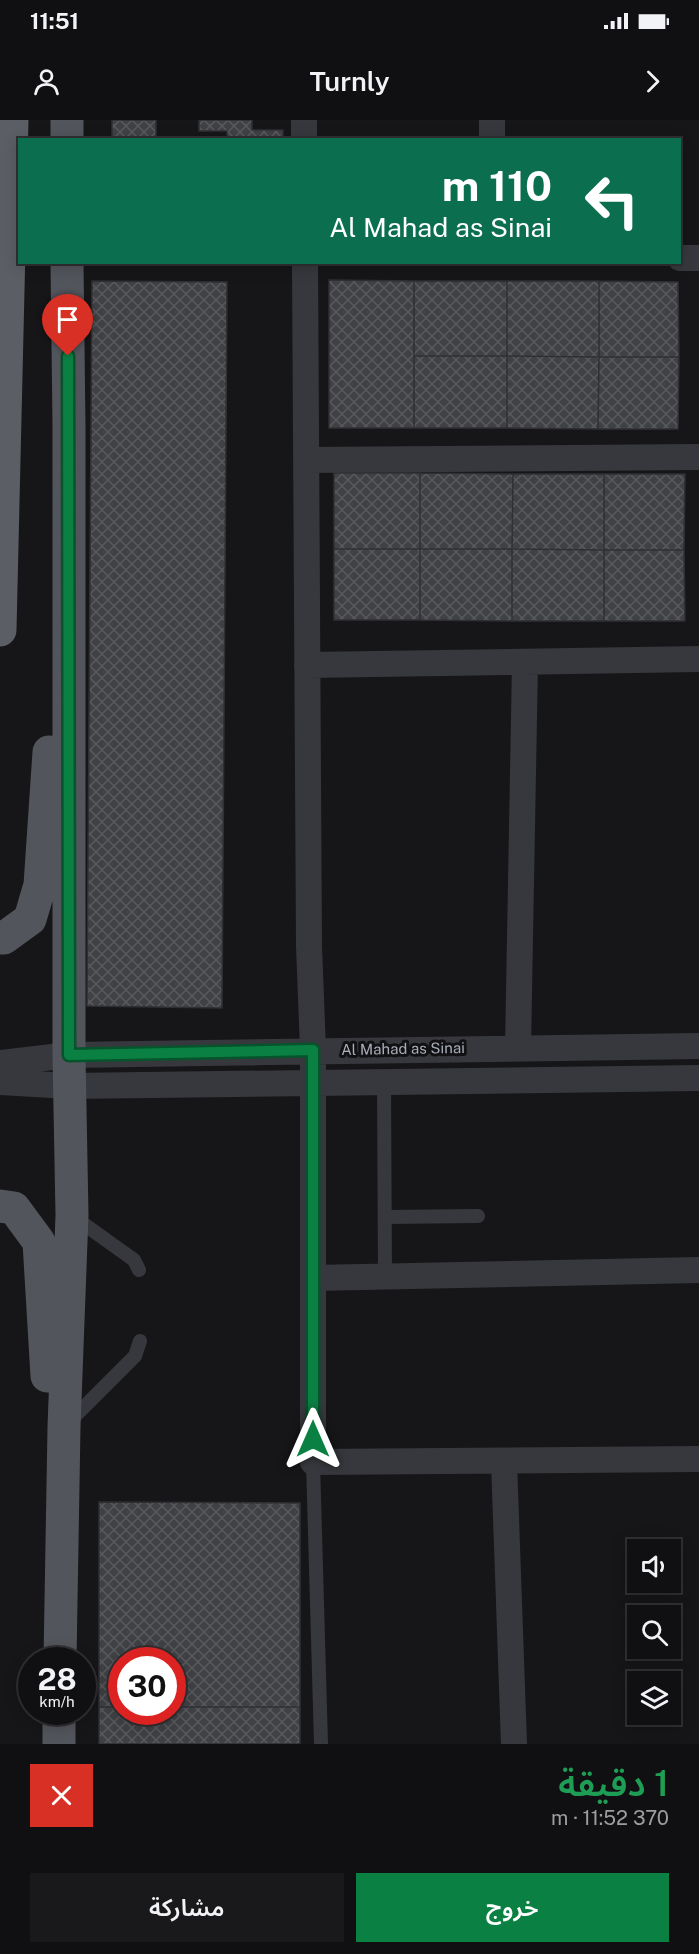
<!DOCTYPE html>
<html lang="ar">
<meta charset="utf-8">
<style>
body{margin:0;font-family:"Public Sans","Noto Sans Arabic",sans-serif;background:#19191b;color:#f1f3f6;direction:rtl;height:100vh;display:flex;flex-direction:column;font-size:22px;white-space:nowrap}
*{box-sizing:border-box;margin:0}
p{font-size:20px;color:#9c9d9f}
.icon{flex:none;width:33px;height:33px;fill:none;stroke:currentColor;stroke-width:2;stroke-linecap:round;stroke-linejoin:round}
.map{position:relative;height:1624px;overflow:hidden;direction:ltr}
.details{display:flex;flex-direction:column;background:#101012;flex:1}
.details>*{flex:none}
.guide{position:absolute;left:18px;top:18px;width:663px;height:126px;border-radius:0px;box-shadow:0 3px 15px #0003,0 0 0 2px #303032;direction:rtl;background:#0b6e4f;color:#fff;overflow:hidden}
.fabs{position:absolute;left:627px;top:1419px;display:grid;gap:12px}
.fabs a{display:grid;place-items:center;width:54px;height:54px;border-radius:0px;background:#101012;box-shadow:0 3px 15px #0003,0 0 0 2px #303032;font-size:30px}
.speed{position:absolute;left:18px;top:1527px;display:flex;gap:12px;font-size:30px;font-weight:700;text-align:center}
.speed>*{display:grid;place-content:center;width:78px;height:78px;border-radius:50%;background:#101012;box-shadow:0 3px 15px #0003,0 0 0 2px #303032;line-height:1}
.speed small{font-size:15px;font-weight:400}
.speed .limit{border:9px solid #d22;background:#fff;color:#111}
.pin{position:absolute;display:grid;place-items:center;width:51px;height:51px;color:#fff;margin:-62px -26px;border-radius:50% 50% 50% 0;rotate:-45deg;box-shadow:0 0 6px #0007}
.pin .icon{rotate:45deg}
.me{position:absolute;width:66px;margin:-33px;rotate:0deg;stroke-linejoin:round;filter:drop-shadow(0 0 4px #0008)}
.turn{display:flex;align-items:center;gap:21px;height:126px;padding:0 30px;font-size:27px}
.turn .icon{width:78px;height:78px;stroke-width:2.5}
.turn b{display:block;font-size:42px;line-height:51px}
.round{display:grid;place-items:center;flex:none;width:63px;height:63px;border-radius:0px;background:#19191b}
.head{display:flex;align-items:center;justify-content:space-between;height:102px;padding:0 30px}
h1{font-size:36px;font-weight:600;line-height:45px;color:#1e9e55}
.button{display:flex;gap:12px;margin-top:auto;padding:12px 30px}
.button a{flex:1;height:69px;border-radius:0px;background:#0b8043;color:#fff;font-size:24px;font-weight:600;line-height:69px;text-align:center}
.button a+a{background:#19191b;color:#f1f3f6}
.status{display:flex;justify-content:space-between;align-items:center;height:42px;padding:0 30px;background:#101012;direction:ltr}
.status svg{height:16px;fill:currentColor}
header{display:flex;justify-content:space-between;align-items:center;height:78px;padding:0 30px;background:#101012;font-size:27px;font-weight:600}
.map>svg:first-child{display:block}
</style>
<div class="status"><b>11:51</b><svg viewBox="0 0 49 12"><path d="M0 12V9h3v3zM5 12V6h3v6zM10 12V3h3v9zM15 12V0h3v12zM26 1h20v11H26zM47 4h2v5h-2z"/></svg></div>
<header><svg class="icon" aria-label="forward" viewBox="0 0 24 24"><path d="M9 5l7 7-7 7"/></svg>Turnly<svg class="icon" aria-label="person" viewBox="0 0 24 24"><circle cx="12" cy="8" r="4"/><path d="M4 21q1-7 8-7t8 7"/></svg></header>
<div class="map">
<svg width="699" height="1624" viewBox="0 0 699 1624">
<defs>
<pattern id="building-cross-hatch" width="8" height="8" patternUnits="userSpaceOnUse" patternTransform="scale(1.5)"><rect width="8" height="8" fill="#404145"/><path d="M0 0l8 8M0 8l8-8" fill="none" stroke="#595a5e"/></pattern>
</defs>
<rect width="100%" height="100%" fill="#161618"/>
<path fill="url(#building-cross-hatch)" stroke="#303034" stroke-width="1.5" d="M 112,0 L 156,0 L 156,20 L 112,20 Z
M 199,0 L 252,0 L 252,10 L 283,10 L 283,20 L 227,20 L 227,11 L 199,11 Z
M 329,160 L 414,161 L 414,308 L 329,308 Z
M 92,161 L 227,162 L 222,888 L 87,886 Z
M 414,161 L 507,161 L 507,236 L 414,236 Z
M 507,161 L 599,161 L 599,237 L 507,236 Z
M 599,161 L 678,162 L 679,237 L 599,237 Z
M 414,236 L 507,236 L 507,308 L 414,308 Z
M 507,236 L 599,237 L 598,309 L 507,308 Z
M 599,237 L 679,237 L 678,309 L 598,309 Z
M 334,353 L 420,353 L 420,429 L 334,429 Z
M 420,353 L 513,354 L 512,429 L 420,429 Z
M 513,354 L 604,354 L 604,430 L 512,429 Z
M 604,354 L 685,354 L 684,430 L 604,430 Z
M 334,429 L 420,429 L 420,500 L 334,500 Z
M 420,429 L 512,429 L 512,501 L 420,500 Z
M 512,429 L 604,430 L 604,501 L 512,501 Z
M 604,430 L 684,430 L 685,501 L 604,501 Z
M 99,1382 L 300,1383 L 300,1587 L 172,1587 L 172,1540 L 122,1540 L 122,1587 L 99,1587 Z
M 99,1587 L 122,1587 L 122,1592 L 172,1592 L 172,1587 L 300,1587 L 300,1624 L 99,1624 Z"/>
<g fill="none" stroke-linecap="round" stroke-linejoin="round">
<path stroke="#37383d" stroke-width="14" d="M 384,961 L 385,1156
M 74,1097 L 134,1140 L 139,1150
M 385,1097 L 478,1096
M 70,1301 L 135,1236 L 140,1221
M 313,1342 L 321,1624"/>
<path stroke="#37383d" stroke-width="26" d="M 304,0 L 304,20
M 492,20 L 492,0
M 680,138 L 699,138
M 305,142 L 309,826 L 313,930 L 313,1342 L 699,1339
M 307,340 L 699,337
M 307,545 L 699,539
M 518,928 L 525,542
M 0,943 L 69,935 L 699,926
M 0,962 L 69,966 L 699,958
M 313,1158 L 699,1150
M 504,1341 L 514,1624"/>
<path stroke="#53555c" stroke-width="33" d="M 67,20 L 67,0
M 0,818 L 4,818 L 30,799 L 40,765 L 49,632
M 0,1086 L 14,1088 L 39,1122 L 47,1256
M 60,1540 L 64,1307 L 72,1095 L 69,935 L 69,307 L 67,142
M 59,1624 L 59,1592"/>
<path stroke="#5b5e65" stroke-width="33" d="M 0,510 L 12,0"/>
</g>
<g fill="none" stroke-linecap="round" stroke-linejoin="round">
<g stroke="#07532c" stroke-width="15">
<path id="route" d="M 68,236 L 69,935 L 313,930 L 313,1319"/>
</g>
<use href="#route" stroke="#0b8043" stroke-width="10"/>
</g>
<g text-anchor="middle" stroke-width="6" stroke-linejoin="round" paint-order="stroke">
<g font-size="15" fill="#a8adb8" stroke="#111113">
<text transform="translate(403 929) rotate(-1)" y="5">Al Mahad as Sinai</text>
</g>
</g>
</svg>
<div class="fabs">
<a><svg class="icon" aria-label="sound" viewBox="0 0 24 24"><path d="M4 9h4l5-4v14l-5-4H4zM17 9q2 3 0 6"/></svg></a>
<a><svg class="icon" aria-label="search" viewBox="0 0 24 24"><circle cx="10" cy="10" r="6"/><path d="M15 15l6 6"/></svg></a>
<a><svg class="icon" aria-label="layers" viewBox="0 0 24 24"><path d="M12 4l9 5-9 5-9-5zM3 14l9 5 9-5"/></svg></a>
</div>
<div class="speed"><div>28<small>km/h</small></div><div class="limit">30</div></div>
<div class="pin" style="left:68px;top:236px;background:#d93025"><svg class="icon" aria-label="arrive" viewBox="0 0 24 24"><path d="M6 21V4h12l-3 4 3 4H6"/></svg></div>
<svg class="me" style="left:313px;top:1319px" viewBox="-20 -20 40 40"><path d="M0-17L14 15 0 8-14 15z" fill="#0b8043" stroke="#fff" stroke-width="4"/></svg>
<div class="guide">
<div class="turn"><svg class="icon" aria-label="left" viewBox="0 0 24 24"><path d="M17 20v-9H6M10 6l-5 5 5 5"/></svg><div><b>110 m</b>Al Mahad as Sinai</div></div>
</div>
</div>
<section class="details">
<div class="head"><div><h1>1 دقيقة</h1><p>370 m · 11:52</p></div><a class="round" style="background:#d93025;color:#fff"><svg class="icon" aria-label="close" viewBox="0 0 24 24"><path d="M6 6l12 12M18 6L6 18"/></svg></a></div>
<div class="button"><a>خروج</a><a>مشاركة</a></div>
</section>
